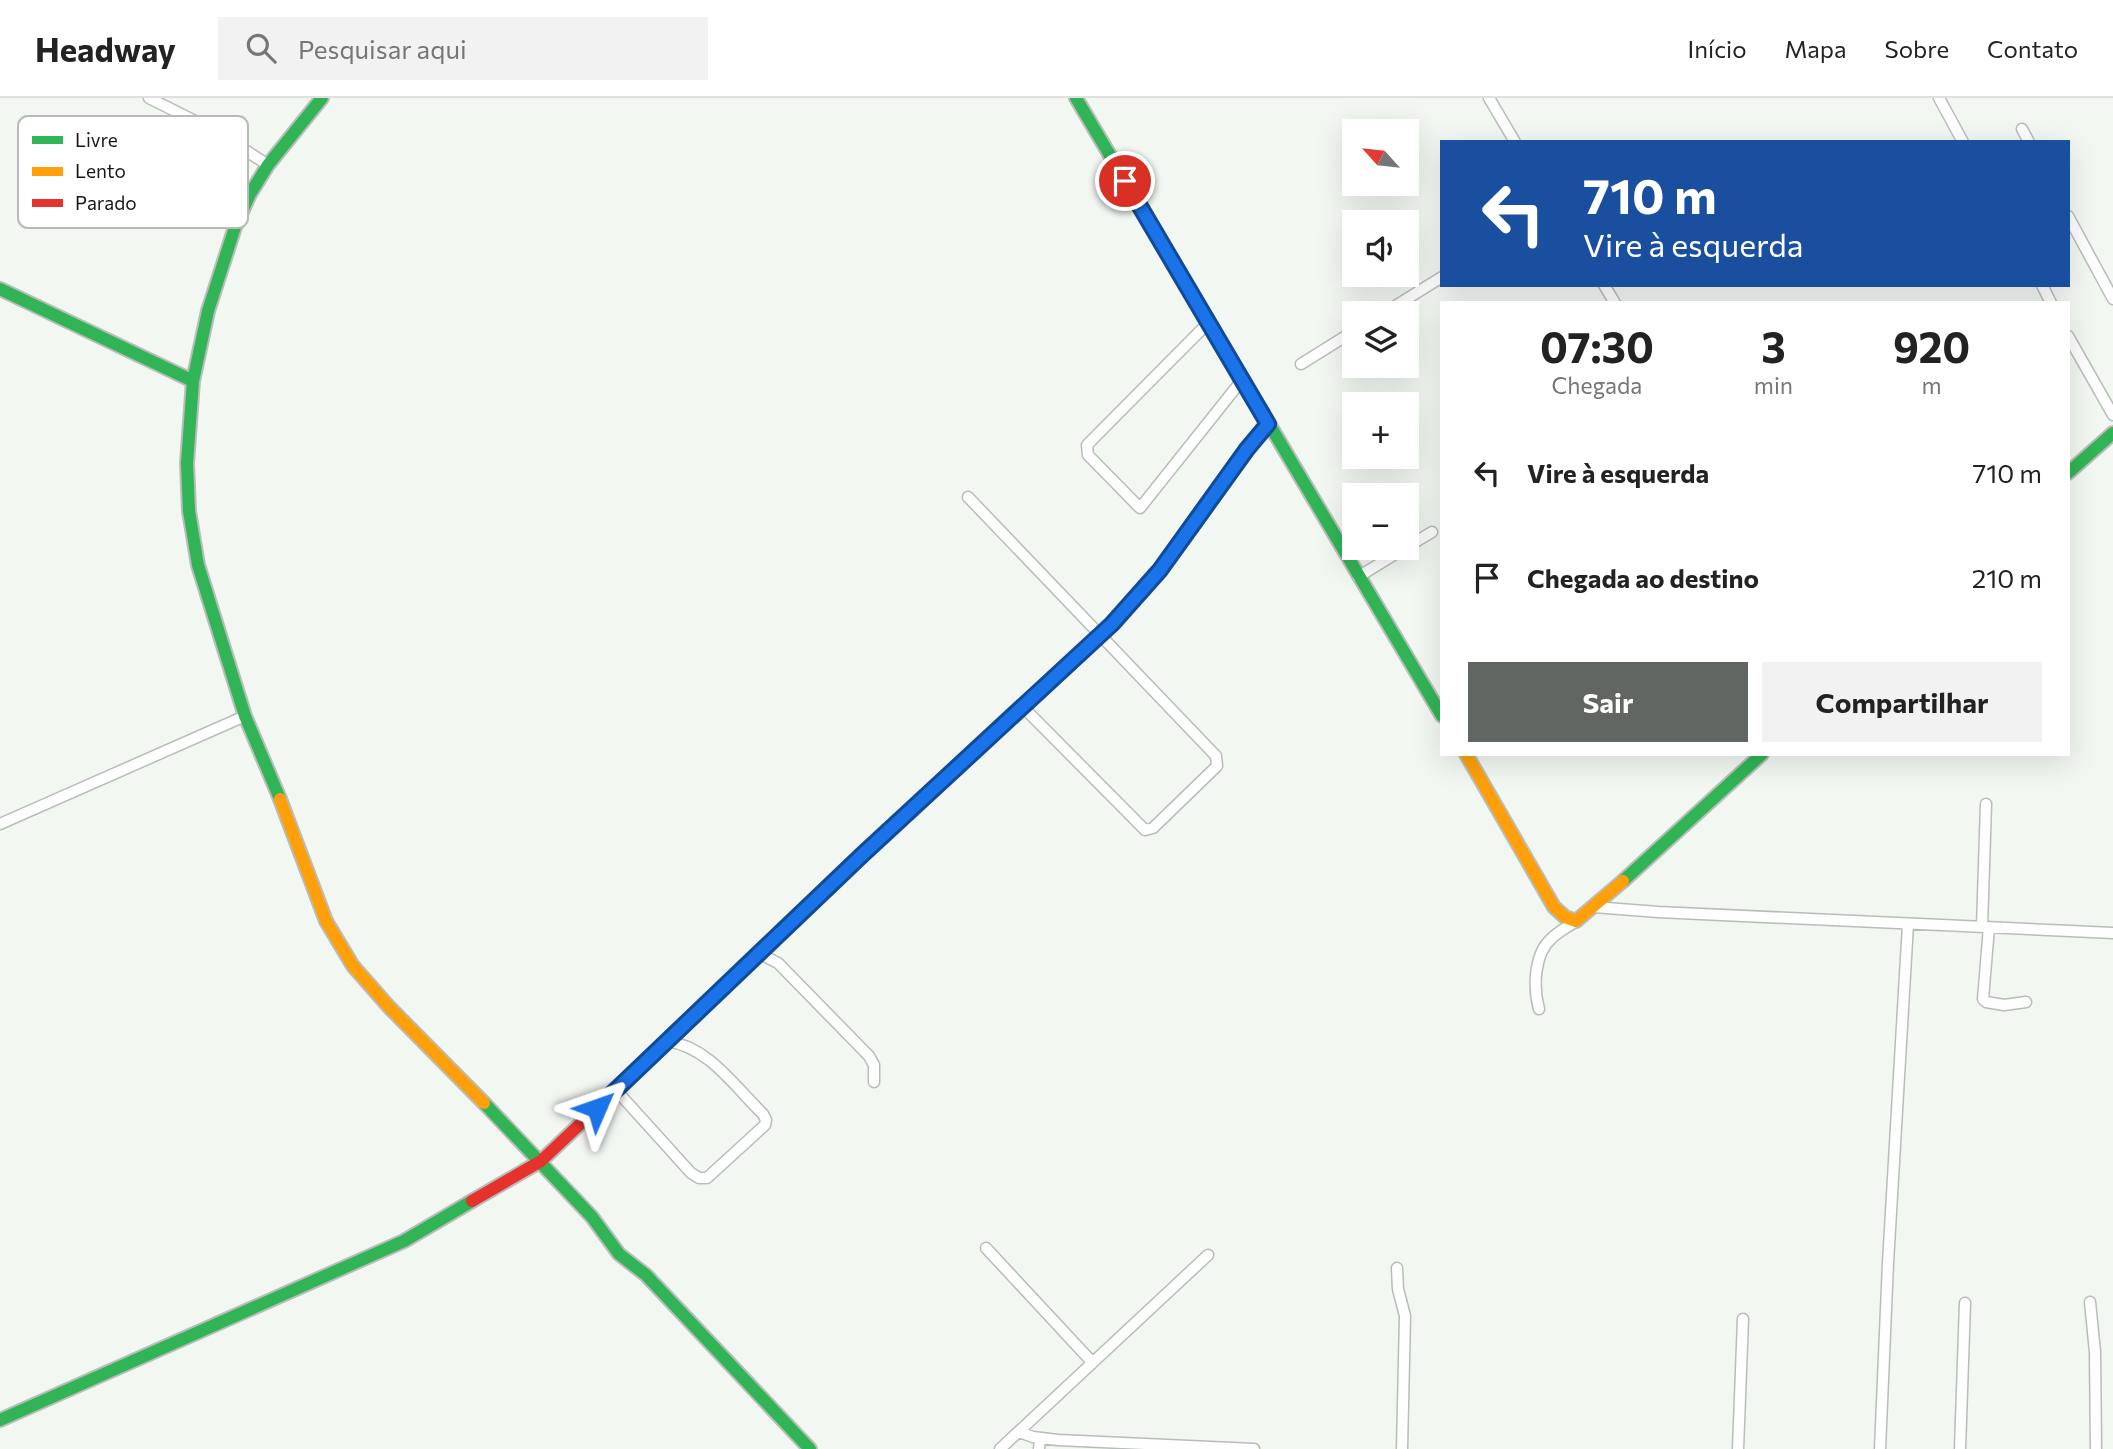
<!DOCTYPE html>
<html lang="pt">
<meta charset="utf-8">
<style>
body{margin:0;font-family:Commissioner,sans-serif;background:#f2f2f2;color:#222;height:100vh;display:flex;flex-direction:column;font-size:26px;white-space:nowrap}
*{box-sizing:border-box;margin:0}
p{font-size:23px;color:#767676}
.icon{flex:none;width:38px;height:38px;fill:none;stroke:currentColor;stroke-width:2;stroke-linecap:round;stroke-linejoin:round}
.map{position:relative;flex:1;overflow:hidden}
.side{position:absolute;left:1440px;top:203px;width:630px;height:455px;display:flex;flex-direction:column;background:#fff;border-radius:0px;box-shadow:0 7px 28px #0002}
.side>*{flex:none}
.banner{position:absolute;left:1440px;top:42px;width:630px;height:147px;border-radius:0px;box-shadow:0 7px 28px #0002;background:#1a4fa0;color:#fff;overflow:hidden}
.needle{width:46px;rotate:297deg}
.controls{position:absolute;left:1342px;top:21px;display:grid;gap:14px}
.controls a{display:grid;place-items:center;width:77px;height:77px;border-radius:0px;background:#fff;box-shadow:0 7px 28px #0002;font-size:35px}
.pin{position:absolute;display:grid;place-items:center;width:60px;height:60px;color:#fff;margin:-30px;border:4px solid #fff;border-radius:50%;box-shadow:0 2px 7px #0007}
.me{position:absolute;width:77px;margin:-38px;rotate:47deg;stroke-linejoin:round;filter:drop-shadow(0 0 5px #0008)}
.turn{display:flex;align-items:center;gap:24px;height:147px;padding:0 28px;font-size:32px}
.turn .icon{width:91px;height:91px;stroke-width:2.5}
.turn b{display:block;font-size:49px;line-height:60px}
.eta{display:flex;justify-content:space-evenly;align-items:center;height:119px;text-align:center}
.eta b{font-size:42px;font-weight:700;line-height:49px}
.button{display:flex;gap:14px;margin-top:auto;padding:14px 28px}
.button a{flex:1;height:80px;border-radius:0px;background:#626662;color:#fff;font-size:28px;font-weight:700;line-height:80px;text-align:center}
.button a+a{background:#f2f2f2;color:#222}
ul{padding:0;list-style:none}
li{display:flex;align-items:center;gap:21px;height:105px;padding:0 28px}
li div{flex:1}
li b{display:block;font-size:26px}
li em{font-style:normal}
header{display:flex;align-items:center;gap:42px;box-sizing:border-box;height:98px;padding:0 35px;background:#fff;border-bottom:2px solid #e0e0e0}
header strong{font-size:33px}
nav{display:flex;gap:38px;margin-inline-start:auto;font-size:24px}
.search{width:490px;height:63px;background:#f2f2f2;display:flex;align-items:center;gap:18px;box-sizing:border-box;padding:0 24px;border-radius:0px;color:#767676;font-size:26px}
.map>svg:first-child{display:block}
</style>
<header>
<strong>Headway</strong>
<div class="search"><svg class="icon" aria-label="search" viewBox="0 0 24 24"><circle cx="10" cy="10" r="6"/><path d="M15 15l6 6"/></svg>Pesquisar aqui</div>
<nav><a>Início</a><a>Mapa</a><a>Sobre</a><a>Contato</a></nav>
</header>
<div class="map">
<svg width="2113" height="1351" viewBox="0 0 2113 1351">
<rect width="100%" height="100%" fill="#f2f7f2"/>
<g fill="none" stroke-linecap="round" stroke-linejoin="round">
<g stroke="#b9bdb9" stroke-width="13">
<path id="street" d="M 149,0 L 219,35 L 268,67
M 1489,0 L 1515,44
M 1939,0 L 1963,44
M 2022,31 L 2029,44
M 2068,118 L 2113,201
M 1604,187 L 1615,205
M 2042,187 L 2051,205
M 1384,215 L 1442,179
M 1208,225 L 1087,347 L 1088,357 L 1140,410 L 1242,282
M 2068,238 L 2113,317
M 1301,266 L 1354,233
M 968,399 L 1216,658 L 1217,668 L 1153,730 L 1145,732 L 1023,609
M 1407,449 L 1432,434
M 1358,479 L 1405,450
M 0,726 L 245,618
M 1594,809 L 1658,814 L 2113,835
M 1982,829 L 1986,706
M 1989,829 L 1983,901 L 1986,904 L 2004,907 L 2026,904
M 758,855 L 778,865 L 869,958 L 874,967 L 874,984
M 1539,911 C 1533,889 1534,855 1552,840 C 1559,833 1568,829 1576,823
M 616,992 L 691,1075 L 699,1080 L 707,1080 L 765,1027 L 766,1022 L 763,1016 C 734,988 709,949 667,943
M 986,1150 L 1092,1264
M 1397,1170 L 1398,1191 L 1405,1218 L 1402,1351
M 2090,1204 L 2095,1254 L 2096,1351
M 1019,1334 L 1033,1339 L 1058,1342 L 1254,1351
M 1000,1351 L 1208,1157
M 1039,1351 L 1040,1340
M 1738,1351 L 1743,1221
M 1880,1351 L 1888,1165 L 1908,826
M 1960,1351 L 1965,1205"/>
</g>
<g stroke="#b9bdb9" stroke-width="16">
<path id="fast" d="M 1076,0 L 1442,618
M 0,191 L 193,283
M 2068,375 L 2113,335
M 280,701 L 245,618 L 198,467 L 189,413 L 187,365 L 193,283 L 208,213 L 235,129 L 250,96 L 268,67 L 322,0
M 1623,783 L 1762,656
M 484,1005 L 592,1119 L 619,1156 L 646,1177 L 810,1351
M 597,1010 L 862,757 L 1041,592
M 0,1322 L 404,1143 L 472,1103"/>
</g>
<g stroke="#b9bdb9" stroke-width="16">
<path id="slow" d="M 1466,656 L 1554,809 L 1565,819 L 1576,823 L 1623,783
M 280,701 L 326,823 L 353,868 L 389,909 L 484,1005"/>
</g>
<g stroke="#b9bdb9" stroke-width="16">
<path id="jam" d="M 1041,592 C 1082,554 1123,517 1159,473 C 1197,426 1229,373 1268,326
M 472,1103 L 541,1063 L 597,1010"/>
</g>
<use href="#street" stroke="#fdfefd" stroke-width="10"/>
<use href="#fast" stroke="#30b455" stroke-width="12"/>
<use href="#slow" stroke="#ff9f0a" stroke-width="12"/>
<use href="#jam" stroke="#e5322d" stroke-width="12"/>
</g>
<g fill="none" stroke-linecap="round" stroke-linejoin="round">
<g stroke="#114b97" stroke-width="18">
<path id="route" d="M 597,1010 L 862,757 L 1112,526 L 1160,472 L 1247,351 L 1268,326 L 1125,83"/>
</g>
<use href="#route" stroke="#1a73e8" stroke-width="12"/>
</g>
<rect x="18" y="18" width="230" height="112" rx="10" fill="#fff" stroke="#b8bab8" stroke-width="2"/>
<rect x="32" y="38" width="31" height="8" fill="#30b455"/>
<rect x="32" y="69" width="31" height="9" fill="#ff9f0a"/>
<rect x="32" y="101" width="31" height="8" fill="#e5322d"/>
<g font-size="19" fill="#141814">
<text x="75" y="49">Livre</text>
<text x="75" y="80">Lento</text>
<text x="75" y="112">Parado</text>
</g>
</svg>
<div class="controls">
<a><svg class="needle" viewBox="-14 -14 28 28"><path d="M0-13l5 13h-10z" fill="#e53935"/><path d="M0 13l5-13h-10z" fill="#767676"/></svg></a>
<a><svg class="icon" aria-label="sound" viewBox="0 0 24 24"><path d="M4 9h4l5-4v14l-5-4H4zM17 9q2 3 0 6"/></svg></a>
<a><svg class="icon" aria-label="layers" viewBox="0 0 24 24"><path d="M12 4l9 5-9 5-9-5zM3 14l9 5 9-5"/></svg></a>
<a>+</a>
<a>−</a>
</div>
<div class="pin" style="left:1125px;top:83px;background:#d93025"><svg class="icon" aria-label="arrive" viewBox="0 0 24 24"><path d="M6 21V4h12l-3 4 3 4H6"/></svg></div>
<svg class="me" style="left:597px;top:1010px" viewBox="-20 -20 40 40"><path d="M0-17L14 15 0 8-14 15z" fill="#1a73e8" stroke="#fff" stroke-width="4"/></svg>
<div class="banner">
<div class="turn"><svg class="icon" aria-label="left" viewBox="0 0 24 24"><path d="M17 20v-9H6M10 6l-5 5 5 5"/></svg><div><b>710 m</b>Vire à esquerda</div></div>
</div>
<section class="side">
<div class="eta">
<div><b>07:30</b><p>Chegada</p></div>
<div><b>3</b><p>min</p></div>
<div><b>920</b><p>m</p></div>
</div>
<ul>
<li><svg class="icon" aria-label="left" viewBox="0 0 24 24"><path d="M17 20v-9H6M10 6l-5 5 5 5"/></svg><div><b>Vire à esquerda</b></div><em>710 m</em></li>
<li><svg class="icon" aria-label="arrive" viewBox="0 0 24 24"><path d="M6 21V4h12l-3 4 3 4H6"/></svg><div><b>Chegada ao destino</b></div><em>210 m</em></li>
</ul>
<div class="button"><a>Sair</a><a>Compartilhar</a></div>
</section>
</div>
